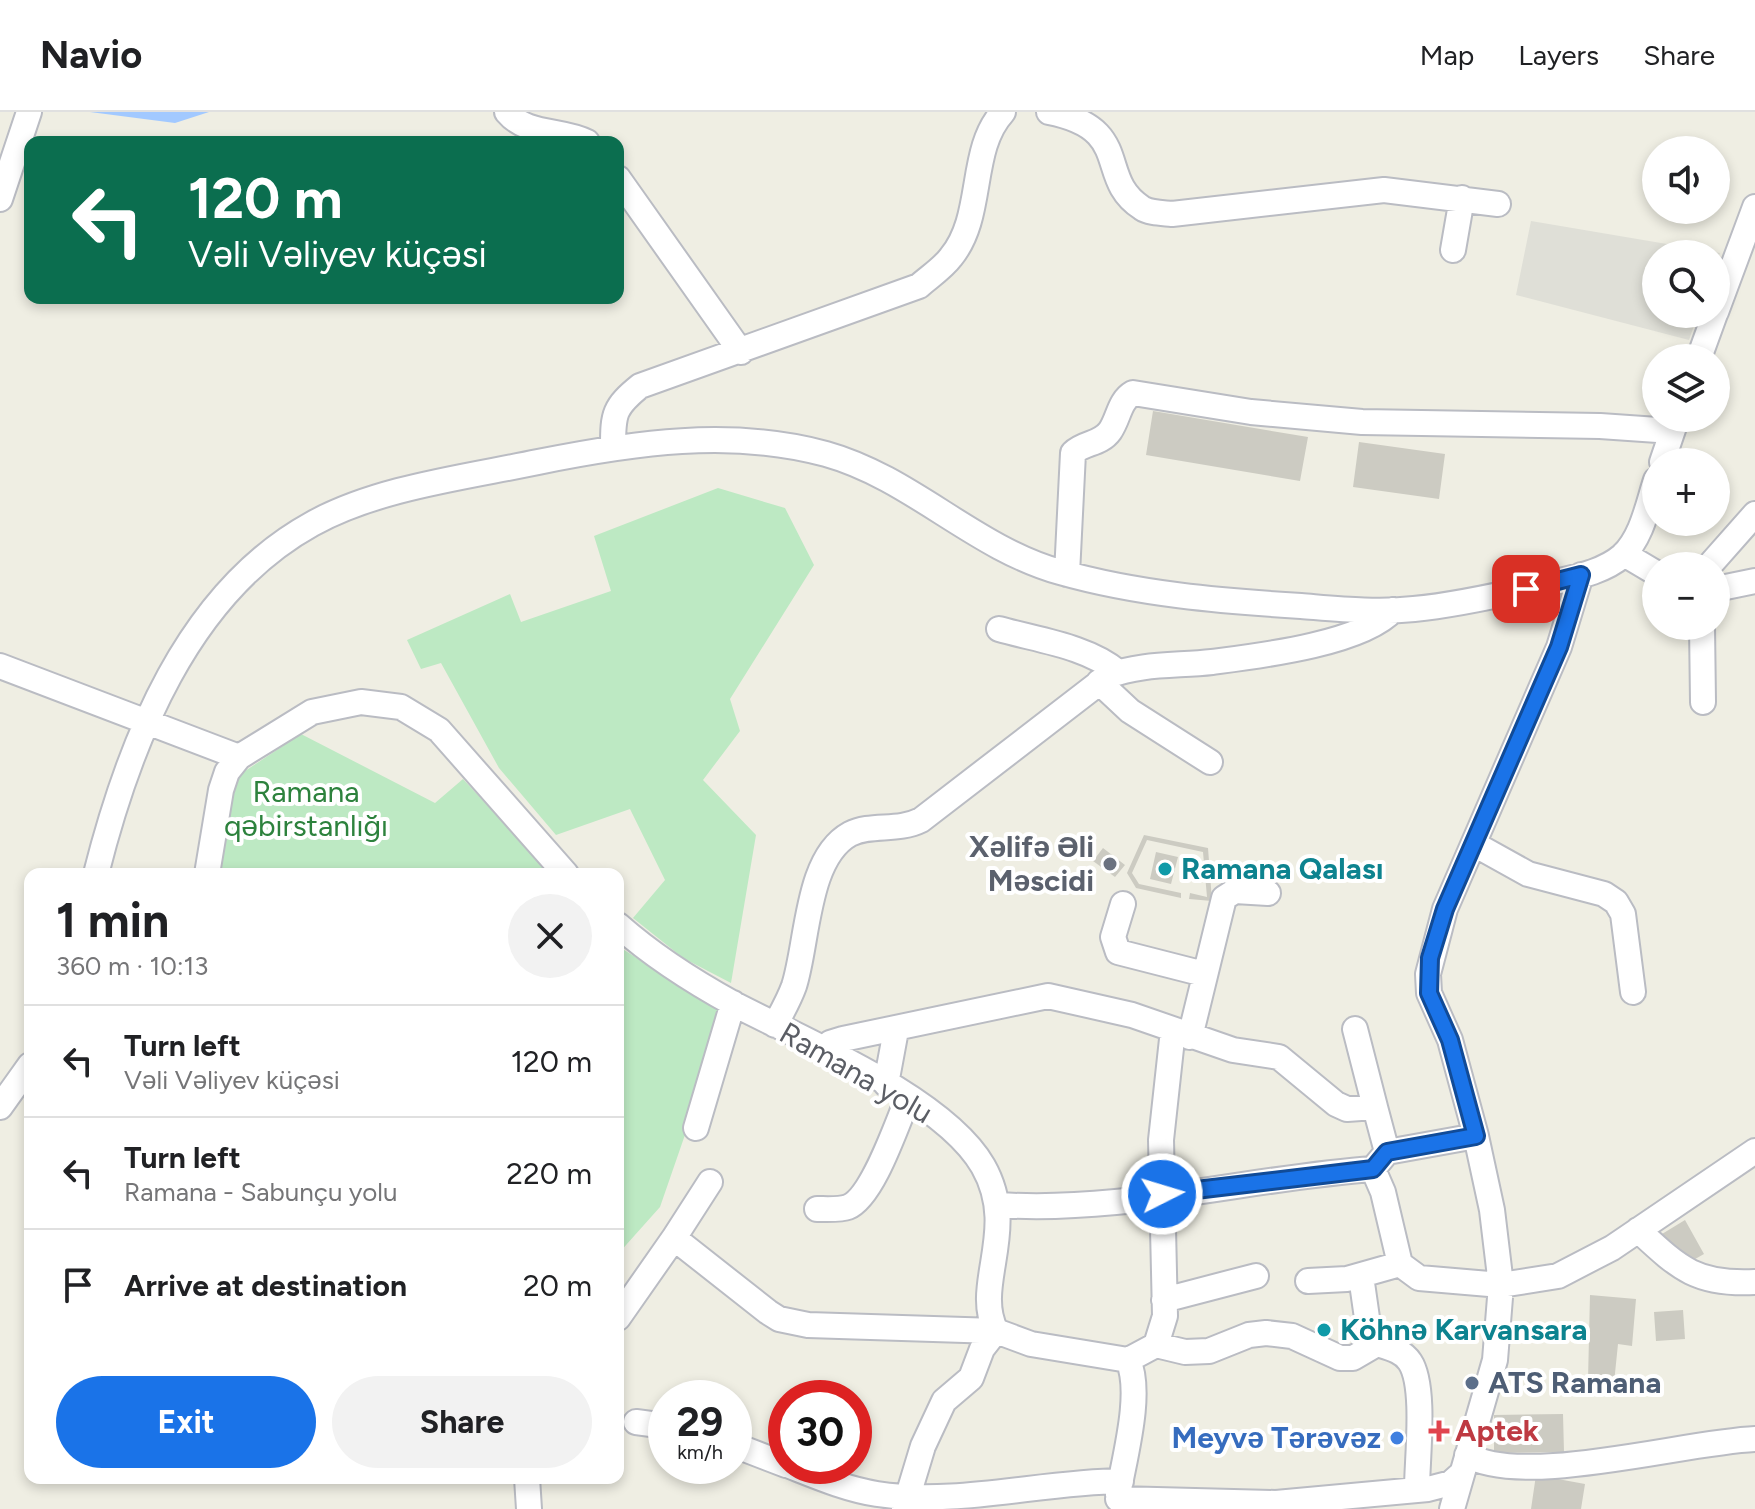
<!DOCTYPE html>
<meta charset="utf-8">
<style>
body{margin:0;font-family:Figtree,sans-serif;background:#f2f2f2;color:#202124;height:100vh;display:flex;flex-direction:column;font-size:30px;white-space:nowrap}
*{box-sizing:border-box;margin:0}
p{font-size:26px;color:#757577}
.icon{flex:none;width:44px;height:44px;fill:none;stroke:currentColor;stroke-width:2;stroke-linecap:round;stroke-linejoin:round}
.map{position:relative;flex:1;overflow:hidden}
.details{position:absolute;left:24px;top:756px;width:600px;height:616px;display:flex;flex-direction:column;background:#fff;border-radius:16px;box-shadow:0 4px 12px #0003}
.details>*{flex:none}
.guide{position:absolute;left:24px;top:24px;width:600px;height:168px;border-radius:16px;box-shadow:0 4px 12px #0003;background:#0b6e4f;color:#fff;overflow:hidden}
.controls{position:absolute;left:1642px;top:24px;display:grid;gap:16px}
.controls a{display:grid;place-items:center;width:88px;height:88px;border-radius:50%;background:#fff;box-shadow:0 4px 12px #0003;font-size:40px}
.speed{position:absolute;left:648px;top:1268px;display:flex;gap:16px;font-size:40px;font-weight:700;text-align:center}
.speed>*{display:grid;place-content:center;width:104px;height:104px;border-radius:50%;background:#fff;box-shadow:0 4px 12px #0003;line-height:1}
.speed small{font-size:20px;font-weight:400}
.speed .limit{border:12px solid #d22;background:#fff;color:#111}
.pin{position:absolute;display:grid;place-items:center;width:68px;height:68px;color:#fff;margin:-34px;border-radius:16px;box-shadow:0 4px 12px #0006}
.me{position:absolute;width:88px;margin:-44px;rotate:85deg;stroke-linejoin:round;filter:drop-shadow(0 0 6px #0008)}
.turn{display:flex;align-items:center;gap:28px;height:168px;padding:0 32px;font-size:36px}
.turn .icon{width:104px;height:104px;stroke-width:2.5}
.turn b{display:block;font-size:56px;line-height:68px}
.round{display:grid;place-items:center;flex:none;width:84px;height:84px;border-radius:42px;background:#f2f2f2}
.headline{display:flex;align-items:center;justify-content:space-between;height:136px;padding:0 32px}
h1{font-size:48px;font-weight:700;line-height:60px}
.button{display:flex;gap:16px;margin-top:auto;padding:16px 32px}
.button a{flex:1;height:92px;border-radius:48px;background:#1a73e8;color:#fff;font-size:32px;font-weight:700;line-height:92px;text-align:center}
.button a+a{background:#f2f2f2;color:#202124}
ul{padding:0;list-style:none}
li{display:flex;align-items:center;gap:24px;height:112px;padding:0 32px;border-top:2px solid #e0e0e0}
li div{flex:1}
li b{display:block;font-size:30px}
li em{font-style:normal}
header{display:flex;align-items:center;gap:48px;box-sizing:border-box;height:112px;padding:0 40px;background:#fff;border-bottom:2px solid #e0e0e0}
header strong{font-size:38px}
nav{display:flex;gap:44px;margin-inline-start:auto;font-size:28px}
.map>svg:first-child{display:block}
</style>
<header>
<strong>Navio</strong>
<nav><a>Map</a><a>Layers</a><a>Share</a></nav>
</header>
<div class="map">
<svg width="1755" height="1397" viewBox="0 0 1755 1397">
<rect width="100%" height="100%" fill="#efeee3"/>
<path fill="#dfdfd7" d="M 1531,109 L 1720,141 L 1716,152 L 1716,142 L 1656,142 L 1656,202 L 1698,202 L 1689,228 L 1516,183 Z"/>
<path fill="#bde9c3" d="M 718,376 L 785,396 L 814,453 L 730,587 L 740,619 L 703,668 L 756,723 L 731,871 L 683,846 L 633,806 L 665,768 L 630,697 L 556,723 L 499,656 L 441,551 L 421,557 L 407,528 L 510,482 L 521,510 L 611,479 L 594,424 Z
M 301,622 L 435,691 L 463,667 L 551,762 L 217,762 L 227,699 L 239,663 Z
M 618,834 L 718,898 L 687,1017 L 660,1095 L 618,1142 Z"/>
<path fill="#a2c9ff" d="M 90,0 L 209,0 L 175,11 Z"/>
<path fill="#cccbc2" d="M 1153,299 L 1308,325 L 1300,369 L 1146,343 Z
M 1359,330 L 1445,342 L 1439,387 L 1353,375 Z
M 1144,723 L 1208,736 L 1212,789 L 1189,787 L 1190,781 L 1207,785 L 1203,740 L 1147,728 L 1132,761 L 1139,772 L 1181,781 L 1181,786 L 1136,776 L 1127,761 Z
M 1103,736 L 1125,753 L 1115,765 L 1093,749 Z
M 1156,740 L 1178,745 L 1171,772 L 1150,767 Z
M 1685,1108 L 1704,1142 L 1681,1155 L 1662,1122 Z
M 1590,1183 L 1636,1187 L 1632,1234 L 1618,1232 L 1614,1271 L 1588,1268 Z
M 1683,1198 L 1685,1227 L 1656,1229 L 1654,1200 Z
M 1563,1302 L 1564,1340 L 1494,1341 L 1494,1303 Z
M 1536,1363 L 1585,1372 L 1581,1397 L 1531,1397 Z"/>
<g fill="none" stroke-linecap="round" stroke-linejoin="round">
<g stroke="#babcc3" stroke-width="28">
<path id="minor" d="M 507,0 C 527,24 562,17 587,30
M 1049,0 C 1135,17 1095,66 1142,96 C 1149,101 1163,101 1172,102 L 1384,78 L 1498,92
M 618,66 L 741,240
M 0,87 L 29,0
M 1453,138 L 1462,86
M 1716,200 L 1755,95
M 1699,246 L 1715,202
M 613,334 C 613,302 614,295 640,274 L 919,174 C 929,165 943,156 951,145 C 985,104 968,38 1003,0
M 1662,350 L 1677,306
M 1624,442 L 1656,461
M 1709,454 L 1755,402
M 1067,462 L 1073,341 C 1084,330 1100,333 1110,319 C 1119,306 1119,289 1133,281 L 1251,300 L 1362,310 L 1600,314 L 1672,319
M 1716,477 L 1755,469
M 1702,514 L 1703,590
M 999,517 C 1037,528 1087,534 1118,560
M 0,554 L 239,645
M 1099,570 L 1130,599 L 1210,650
M 1474,732 L 1528,762 L 1604,782 L 1616,790 L 1623,802 L 1633,880
M 96,762 C 129,631 187,481 312,412 C 376,376 466,365 538,350 C 632,331 731,316 826,342 C 912,366 974,436 1060,460 C 1137,482 1221,489 1301,494 C 1339,497 1376,501 1414,497 C 1456,493 1501,483 1543,473 C 1569,466 1601,462 1622,444 C 1642,426 1648,392 1656,368
M 207,762 L 221,678 L 227,660 L 239,645 L 312,600 L 361,590 L 401,595 L 439,618 L 566,762
M 1123,792 L 1113,825 L 1118,840 L 1204,862
M 618,813 C 653,844 692,869 734,892 C 803,928 944,986 983,1054 C 1020,1119 972,1172 996,1219
M 775,913 C 782,900 789,888 794,874 C 808,831 806,746 850,722 C 872,711 897,720 921,708 L 1108,564 C 1141,551 1177,554 1212,550 C 1258,544 1362,532 1393,498
M 1355,917 L 1375,995
M 1190,925 L 1224,786 L 1235,779 L 1268,781
M 823,938 L 830,931 L 843,927 L 1048,884 L 1132,903 L 1233,938 L 1279,945 L 1336,992 L 1347,997 L 1375,995 L 1387,1040 L 1476,1024
M 886,972 L 896,918
M 0,995 L 30,953
M 696,1016 L 733,891
M 1373,1057 L 1383,1080 L 1400,1152
M 710,1070 L 674,1126 L 768,1200 L 779,1207 L 808,1213 L 996,1219 L 1031,1232 L 1128,1248
M 999,1093 C 1124,1101 1248,1066 1373,1057 L 1387,1040
M 817,1097 C 826,1097 840,1098 848,1095 C 873,1085 897,1011 908,986
M 1638,1118 C 1679,1156 1696,1173 1755,1170
M 1361,1164 L 1371,1234
M 1308,1169 L 1347,1167 L 1400,1152 L 1419,1166 L 1501,1173 L 1558,1164 L 1612,1136 L 1755,1039
M 1164,1188 L 1256,1164
M 618,1206 L 674,1126
M 1156,1233 L 1165,1204 L 1161,1028 L 1173,918
M 1128,1248 L 1156,1233 L 1185,1240 L 1209,1239 L 1249,1223 L 1266,1221 L 1292,1224 L 1340,1246 L 1353,1246 L 1377,1232 C 1390,1236 1403,1239 1410,1250 C 1426,1274 1417,1347 1417,1377
M 636,1310 L 666,1314
M 734,1333 L 786,1353
M 1467,1343 C 1523,1376 1684,1330 1755,1327
M 790,1354 C 818,1365 846,1377 877,1382 C 956,1394 1041,1370 1121,1369
M 527,1366 L 529,1397
M 1118,1383 C 1124,1347 1143,1281 1128,1248
M 1118,1387 L 1276,1391 L 1428,1377 L 1451,1371 L 1460,1363
M 904,1397 L 923,1334 L 944,1289 L 971,1266 L 982,1237 L 996,1219
M 1452,1397 L 1495,1248 L 1501,1173 L 1492,1098 L 1476,1024 L 1450,928 L 1429,881 L 1428,862 L 1445,797 L 1559,535 L 1581,463"/>
</g>
<use href="#minor" stroke="#fff" stroke-width="24"/>
</g>
<g fill="none" stroke-linecap="round" stroke-linejoin="round">
<g stroke="#114b97" stroke-width="20">
<path id="route" d="M 1162,1082 L 1373,1057 L 1387,1040 L 1476,1024 L 1450,928 L 1429,881 L 1430,846 L 1445,797 L 1559,535 L 1581,463 L 1526,477"/>
</g>
<use href="#route" stroke="#1a73e8" stroke-width="14"/>
</g>
<circle fill="#6b7280" stroke="#fff" stroke-width="3" cx="1110" cy="752" r="8"/>
<g fill="#0f9aa8" stroke="#fff" stroke-width="3">
<circle cx="1165" cy="757" r="8"/>
<circle cx="1324" cy="1218" r="8"/>
</g>
<circle fill="#5c6f8a" stroke="#fff" stroke-width="3" cx="1472" cy="1271" r="8"/>
<path fill="#e0444e" stroke="#fff" stroke-width="3" d="M1435 1307h8v8h8v8h-8v8h-8v-8h-8v-8h8z"/>
<circle fill="#3f7fe0" stroke="#fff" stroke-width="3" cx="1397" cy="1326" r="8"/>
<g text-anchor="middle" stroke-width="8" stroke-linejoin="round" paint-order="stroke">
<g font-size="30" fill="#2d823d" stroke="#fff">
<text x="306" y="690">Ramana<tspan x="306" dy="34">qəbirstanlığı</tspan></text>
</g>
<g font-size="30" font-weight="bold" fill="#5b616d" stroke="#fff" text-anchor="end">
<text x="1094" y="745">Xəlifə Əli<tspan x="1094" dy="34">Məscidi</tspan></text>
</g>
<g font-size="30" font-weight="bold" fill="#0d838f" stroke="#fff" text-anchor="start">
<text x="1181" y="767">Ramana Qalası</text>
<text x="1340" y="1228">Köhnə Karvansara</text>
</g>
<g font-size="30" fill="#5b5e65" stroke="#fff">
<text transform="translate(856 961) rotate(30)" y="10">Ramana yolu</text>
</g>
<g font-size="30" font-weight="bold" fill="#4e5e75" stroke="#fff" text-anchor="start">
<text x="1488" y="1281">ATS Ramana</text>
</g>
<g font-size="30" font-weight="bold" fill="#be3a42" stroke="#fff" text-anchor="start">
<text x="1455" y="1329">Aptek</text>
</g>
<g font-size="30" font-weight="bold" fill="#366cbe" stroke="#fff" text-anchor="end">
<text x="1381" y="1336">Meyvə Tərəvəz</text>
</g>
</g>
</svg>
<div class="controls">
<a><svg class="icon" aria-label="sound" viewBox="0 0 24 24"><path d="M4 9h4l5-4v14l-5-4H4zM17 9q2 3 0 6"/></svg></a>
<a><svg class="icon" aria-label="search" viewBox="0 0 24 24"><circle cx="10" cy="10" r="6"/><path d="M15 15l6 6"/></svg></a>
<a><svg class="icon" aria-label="layers" viewBox="0 0 24 24"><path d="M12 4l9 5-9 5-9-5zM3 14l9 5 9-5"/></svg></a>
<a>+</a>
<a>−</a>
</div>
<div class="speed"><div>29<small>km/h</small></div><div class="limit">30</div></div>
<div class="pin" style="left:1526px;top:477px;background:#d93025"><svg class="icon" aria-label="arrive" viewBox="0 0 24 24"><path d="M6 21V4h12l-3 4 3 4H6"/></svg></div>
<svg class="me" style="left:1162px;top:1082px" viewBox="-20 -20 40 40"><circle r="17" fill="#1a73e8" stroke="#fff" stroke-width="3"/><path d="M0-11L8 9 0 5-8 9z" fill="#fff"/></svg>
<div class="guide">
<div class="turn"><svg class="icon" aria-label="left" viewBox="0 0 24 24"><path d="M17 20v-9H6M10 6l-5 5 5 5"/></svg><div><b>120 m</b>Vəli Vəliyev küçəsi</div></div>
</div>
<section class="details">
<div class="headline"><div><h1>1 min</h1><p>360 m · 10:13</p></div><a class="round"><svg class="icon" aria-label="close" viewBox="0 0 24 24"><path d="M6 6l12 12M18 6L6 18"/></svg></a></div>
<ul>
<li><svg class="icon" aria-label="left" viewBox="0 0 24 24"><path d="M17 20v-9H6M10 6l-5 5 5 5"/></svg><div><b>Turn left</b><p>Vəli Vəliyev küçəsi</p></div><em>120 m</em></li>
<li><svg class="icon" aria-label="left" viewBox="0 0 24 24"><path d="M17 20v-9H6M10 6l-5 5 5 5"/></svg><div><b>Turn left</b><p>Ramana - Sabunçu yolu</p></div><em>220 m</em></li>
<li><svg class="icon" aria-label="arrive" viewBox="0 0 24 24"><path d="M6 21V4h12l-3 4 3 4H6"/></svg><div><b>Arrive at destination</b></div><em>20 m</em></li>
</ul>
<div class="button"><a>Exit</a><a>Share</a></div>
</section>
</div>
